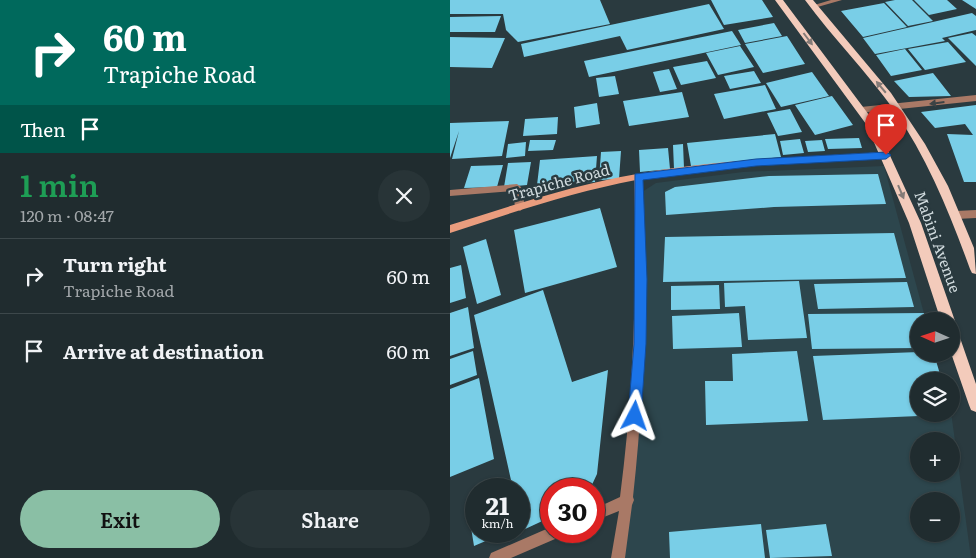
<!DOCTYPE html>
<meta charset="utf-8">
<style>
body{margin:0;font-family:Literata,serif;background:#283437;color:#f1f3f6;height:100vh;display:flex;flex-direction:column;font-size:19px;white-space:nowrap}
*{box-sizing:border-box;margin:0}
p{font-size:16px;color:#a2a7aa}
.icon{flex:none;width:28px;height:28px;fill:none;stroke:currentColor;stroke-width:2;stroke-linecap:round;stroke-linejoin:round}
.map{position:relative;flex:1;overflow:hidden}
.sheet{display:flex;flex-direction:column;background:#202c2f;width:450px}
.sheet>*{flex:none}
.guide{background:#00695c;color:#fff;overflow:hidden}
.needle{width:32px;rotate:273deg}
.tools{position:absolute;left:460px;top:312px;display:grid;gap:10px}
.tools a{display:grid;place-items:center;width:50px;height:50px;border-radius:50%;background:#202c2f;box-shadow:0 1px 4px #0004,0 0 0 1px #3d484b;font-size:25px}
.speed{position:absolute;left:15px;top:478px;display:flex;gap:10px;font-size:25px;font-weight:700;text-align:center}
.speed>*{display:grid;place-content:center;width:65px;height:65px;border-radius:50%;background:#202c2f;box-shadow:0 1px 4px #0004,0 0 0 1px #3d484b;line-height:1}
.speed small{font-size:12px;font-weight:400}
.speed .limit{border:8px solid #d22;background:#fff;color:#111}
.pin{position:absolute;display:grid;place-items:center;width:42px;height:42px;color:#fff;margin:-51px -21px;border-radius:50% 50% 50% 0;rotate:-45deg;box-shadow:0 0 5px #0007}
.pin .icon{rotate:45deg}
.me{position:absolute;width:55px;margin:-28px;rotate:4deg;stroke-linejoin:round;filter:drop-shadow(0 0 4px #0008)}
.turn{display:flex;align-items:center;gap:18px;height:105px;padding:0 20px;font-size:22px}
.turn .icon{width:65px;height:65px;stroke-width:2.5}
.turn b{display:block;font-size:35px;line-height:42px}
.then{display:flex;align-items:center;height:48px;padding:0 20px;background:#0003;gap:10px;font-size:19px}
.round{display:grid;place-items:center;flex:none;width:52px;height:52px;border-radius:26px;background:#283437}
.overview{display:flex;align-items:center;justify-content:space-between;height:85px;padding:0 20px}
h1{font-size:30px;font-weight:600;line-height:38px;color:#1e9e55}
.button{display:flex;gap:10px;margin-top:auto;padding:10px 20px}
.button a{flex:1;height:58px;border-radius:30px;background:#8abfa5;color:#111;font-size:20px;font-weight:600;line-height:58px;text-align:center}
.button a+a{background:#283437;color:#f1f3f6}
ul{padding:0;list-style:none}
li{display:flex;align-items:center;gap:15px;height:75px;padding:0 20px;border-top:1px solid #3d484b}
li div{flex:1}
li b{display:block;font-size:19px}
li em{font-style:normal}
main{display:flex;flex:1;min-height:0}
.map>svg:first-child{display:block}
</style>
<main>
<section class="sheet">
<div class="guide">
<div class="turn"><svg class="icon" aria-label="right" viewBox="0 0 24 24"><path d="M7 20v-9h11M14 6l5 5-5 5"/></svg><div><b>60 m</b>Trapiche Road</div></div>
<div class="then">Then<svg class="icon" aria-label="arrive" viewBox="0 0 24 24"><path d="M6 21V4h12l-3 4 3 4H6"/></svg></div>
</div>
<div class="overview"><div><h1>1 min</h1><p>120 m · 08:47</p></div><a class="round"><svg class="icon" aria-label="close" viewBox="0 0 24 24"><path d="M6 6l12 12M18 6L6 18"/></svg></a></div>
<ul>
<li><svg class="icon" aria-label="right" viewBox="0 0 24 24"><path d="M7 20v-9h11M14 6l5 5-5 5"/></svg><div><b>Turn right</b><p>Trapiche Road</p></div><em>60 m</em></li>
<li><svg class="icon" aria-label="arrive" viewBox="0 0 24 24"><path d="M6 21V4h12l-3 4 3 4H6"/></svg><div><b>Arrive at destination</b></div><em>60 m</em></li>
</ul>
<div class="button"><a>Exit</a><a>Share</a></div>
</section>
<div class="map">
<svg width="526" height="558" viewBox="0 0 526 558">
<rect width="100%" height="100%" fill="#2a3a3f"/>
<path fill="#2d464d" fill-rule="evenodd" d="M 434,166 L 476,321 L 469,321 L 469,354 L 484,354 L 492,381 L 469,381 L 469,414 L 501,414 L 501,412 L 521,558 L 167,558 L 182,452 L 189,194 L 206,183 L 293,172 ZM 469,441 L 501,441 L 501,474 L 469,474 ZM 469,501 L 501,501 L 501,534 L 469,534 Z"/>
<path fill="#79cee7" d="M 0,0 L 150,0 L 160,24 L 68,42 L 56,30 L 53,14 L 0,14 Z
M 261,0 L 312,0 L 323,17 L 274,25 Z
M 445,0 L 462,0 L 483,21 L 458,26 L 435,2 Z
M 464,0 L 497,0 L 507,9 L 479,15 Z
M 512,0 L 526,0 L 526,9 Z
M 434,3 L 457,27 L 413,37 L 391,11 Z
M 259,4 L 274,29 L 177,50 L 170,36 L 74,57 L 71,44 Z
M 522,13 L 526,16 L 526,30 L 492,38 L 495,41 L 425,54 L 413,38 Z
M 51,16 L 45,32 L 0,32 L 0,17 Z
M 324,23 L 332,36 L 295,43 L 288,30 Z
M 282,31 L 291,45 L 139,77 L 134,61 Z
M 522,33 L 526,36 L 526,66 L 498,38 Z
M 337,36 L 355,64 L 313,73 L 295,44 Z
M 0,37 L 55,38 L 42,68 L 0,67 Z
M 498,42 L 516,62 L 475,70 L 458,49 Z
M 290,46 L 304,67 L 268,75 L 256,53 Z
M 455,49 L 472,70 L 441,76 L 426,55 Z
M 257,61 L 266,78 L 231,85 L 223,67 Z
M 219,69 L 227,89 L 210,92 L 203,72 Z
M 304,71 L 311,83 L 280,89 L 274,76 Z
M 362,72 L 379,96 L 331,107 L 316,83 Z
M 483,73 L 501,96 L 459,97 L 444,81 Z
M 165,76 L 169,94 L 149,97 L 146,78 Z
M 315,85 L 326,109 L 274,119 L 264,94 Z
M 232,92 L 239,117 L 179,126 L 173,101 Z
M 382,96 L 403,125 L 365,135 L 345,105 Z
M 147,103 L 150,124 L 126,128 L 124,107 Z
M 526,105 L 526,182 L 514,182 L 497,134 L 523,135 L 515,124 L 485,128 L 471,112 Z
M 340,109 L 352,132 L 328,136 L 317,113 Z
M 108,117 L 107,134 L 73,136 L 75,119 Z
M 59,121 L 52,156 L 2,159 L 9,131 L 0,158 L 0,123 Z
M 325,134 L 331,157 L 241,166 L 237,143 Z
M 409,138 L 412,148 L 378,149 L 375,139 Z
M 350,139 L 354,153 L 333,155 L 330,141 Z
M 80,140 L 106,140 L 103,150 L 78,151 Z
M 372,140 L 375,151 L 358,152 L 355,141 Z
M 76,142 L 75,156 L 56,158 L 58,144 Z
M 233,144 L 234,168 L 224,169 L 223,145 Z
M 218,148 L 220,169 L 190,172 L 189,150 Z
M 171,151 L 169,179 L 149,180 L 151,152 Z
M 147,156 L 145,182 L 87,185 L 90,160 Z
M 81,162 L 77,185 L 54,187 L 58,163 Z
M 53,165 L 47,187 L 14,188 L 21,166 Z
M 428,174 L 436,204 L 324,207 L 216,215 L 215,192 L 225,187 L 319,176 Z
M 150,208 L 167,267 L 75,293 L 64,230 Z
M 444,233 L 456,278 L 213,282 L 215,237 Z
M 36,239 L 51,295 L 27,304 L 13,247 Z
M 11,265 L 16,298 L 0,303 L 0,268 Z
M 349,281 L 357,338 L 298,340 L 295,306 L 275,307 L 274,283 Z
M 457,282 L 464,307 L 368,309 L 364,284 Z
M 269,285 L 270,309 L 221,310 L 221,286 Z
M 93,290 L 122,382 L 158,370 L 147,474 L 140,489 L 101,489 L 101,517 L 73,530 L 69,512 L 69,489 L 63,489 L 24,315 Z
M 18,307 L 24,348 L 0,356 L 0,313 Z
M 289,313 L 292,347 L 223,349 L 222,316 Z
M 474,313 L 476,321 L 469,321 L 469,348 L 362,349 L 358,314 Z
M 23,351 L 27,375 L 0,385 L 0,359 Z
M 347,351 L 358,421 L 256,425 L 255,381 L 283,381 L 282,354 Z
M 469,352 L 469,354 L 484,354 L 492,381 L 469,381 L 469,414 L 493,414 L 493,415 L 373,420 L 363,356 Z
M 29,378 L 44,459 L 0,477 L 0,389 Z
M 26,512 L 26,531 L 59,531 L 24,546 L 19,515 Z
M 311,524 L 315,558 L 220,558 L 219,532 Z
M 376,524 L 382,556 L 320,558 L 316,530 Z"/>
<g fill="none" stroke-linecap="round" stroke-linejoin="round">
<path fill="#a97966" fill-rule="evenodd" d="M 526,210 L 526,218 L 506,219 L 501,215 L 506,211 Z"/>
<path fill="#a97966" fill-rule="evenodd" d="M 381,0 L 392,0 L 364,8 L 361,6 Z
M 526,95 L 526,101 L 411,113 L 407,110 L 411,107 Z
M 188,174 L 192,177 C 197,284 195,390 183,497 L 184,500 L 182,505 L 175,558 L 161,558 L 169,511 L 144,521 L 144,509 L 170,497 C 184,390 187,284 184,177 Z
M 67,184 L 71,187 L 75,207 L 70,211 L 65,207 L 63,191 L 0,196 L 0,190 Z
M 101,527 L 101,531 L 113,531 L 112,536 L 61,558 L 39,558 L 41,553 Z"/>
<path fill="#ea9d7e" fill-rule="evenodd" d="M 436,152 L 440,155 L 436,158 C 353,163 269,165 186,180 C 123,192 61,213 0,233 L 0,225 C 61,206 123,185 187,174 C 269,159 353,157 436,152 Z"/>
<path fill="#f3cbbb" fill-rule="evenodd" d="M 325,0 L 333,0 L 425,123 L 471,223 L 505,321 L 503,325 L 501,321 L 491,321 L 459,223 L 416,124 Z
M 355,0 L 363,0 L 441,93 L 475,144 L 498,186 L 524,248 L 526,274 L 522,273 L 520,269 C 500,214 478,159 444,110 C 417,72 383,38 355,0 Z
M 501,326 L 506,328 L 508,332 L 526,384 L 526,412 L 521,410 L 519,405 L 501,353 Z"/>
</g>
<defs><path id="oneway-solid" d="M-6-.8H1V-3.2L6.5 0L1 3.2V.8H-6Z" transform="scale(1.25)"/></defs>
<g fill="#847b77">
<use href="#oneway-solid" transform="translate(358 39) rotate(53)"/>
<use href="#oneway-solid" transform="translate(431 87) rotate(-130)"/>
<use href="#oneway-solid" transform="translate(451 192) rotate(67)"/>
</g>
<use fill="#3d4345" href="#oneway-solid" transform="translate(487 103) rotate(173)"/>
<path fill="#1a73e8" stroke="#114b97" d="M 436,152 L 441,155 L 436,159 L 306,166 L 193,180 L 197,279 L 196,344 L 191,416 L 189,421 L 185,422 L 180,421 L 178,416 L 184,344 L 185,174 L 306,159 Z"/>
<g text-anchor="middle" stroke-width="5" stroke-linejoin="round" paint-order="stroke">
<g font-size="15" fill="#d1dbde" stroke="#2a3a3f">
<text transform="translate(109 183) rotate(-15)" y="5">Trapiche Road</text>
<text transform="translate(487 242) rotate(70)" y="5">Mabini Avenue</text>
</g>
</g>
</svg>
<div class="tools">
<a><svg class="needle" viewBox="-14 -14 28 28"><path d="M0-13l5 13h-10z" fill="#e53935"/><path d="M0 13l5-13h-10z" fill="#a2a7aa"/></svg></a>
<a><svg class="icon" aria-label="layers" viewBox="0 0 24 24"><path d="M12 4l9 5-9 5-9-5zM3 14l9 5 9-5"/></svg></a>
<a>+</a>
<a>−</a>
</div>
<div class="speed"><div>21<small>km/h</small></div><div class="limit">30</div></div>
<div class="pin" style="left:436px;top:155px;background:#d93025"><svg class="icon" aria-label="arrive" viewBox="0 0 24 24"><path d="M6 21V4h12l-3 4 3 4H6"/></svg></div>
<svg class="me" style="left:185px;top:416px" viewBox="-20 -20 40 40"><path d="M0-17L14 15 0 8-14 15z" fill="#1a73e8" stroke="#fff" stroke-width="4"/></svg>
</div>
</main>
